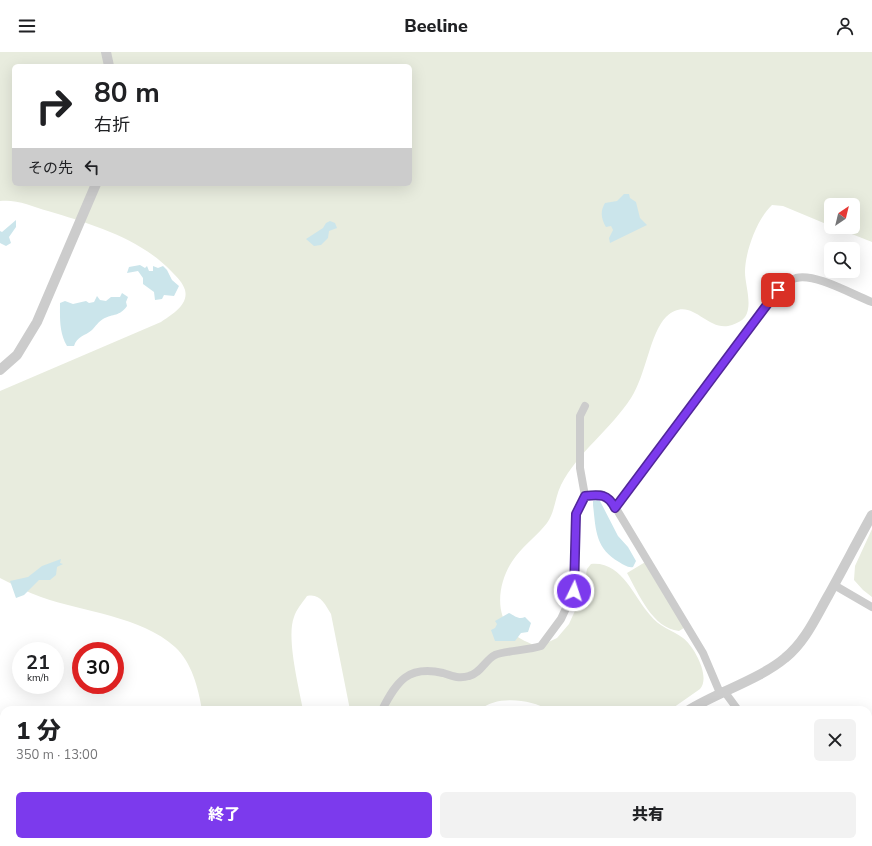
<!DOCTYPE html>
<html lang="ja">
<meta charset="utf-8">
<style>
body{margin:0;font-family:"Nunito Sans","Noto Sans JP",sans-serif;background:#f2f2f2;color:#202124;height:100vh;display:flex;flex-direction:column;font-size:15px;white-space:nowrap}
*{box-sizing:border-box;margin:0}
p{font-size:13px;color:#757577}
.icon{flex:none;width:22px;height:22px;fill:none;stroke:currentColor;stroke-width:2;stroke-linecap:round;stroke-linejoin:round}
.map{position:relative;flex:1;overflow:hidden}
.sheet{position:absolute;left:0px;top:654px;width:872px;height:140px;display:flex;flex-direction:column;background:#fff;border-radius:12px 12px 0 0;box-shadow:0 4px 16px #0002}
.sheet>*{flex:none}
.banner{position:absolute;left:12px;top:12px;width:400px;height:122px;border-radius:6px;box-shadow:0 4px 16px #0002;background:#fff;color:#202124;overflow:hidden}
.needle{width:26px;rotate:35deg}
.controls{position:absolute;left:824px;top:146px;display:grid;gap:8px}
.controls a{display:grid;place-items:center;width:36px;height:36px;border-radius:6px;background:#fff;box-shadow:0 4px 16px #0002;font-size:20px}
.speed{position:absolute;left:12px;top:590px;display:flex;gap:8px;font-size:20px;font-weight:700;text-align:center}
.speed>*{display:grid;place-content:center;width:52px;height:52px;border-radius:50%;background:#fff;box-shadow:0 4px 16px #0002;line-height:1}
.speed small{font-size:10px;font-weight:400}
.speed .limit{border:6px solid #d22;background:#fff;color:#111}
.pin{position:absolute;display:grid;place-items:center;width:34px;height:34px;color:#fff;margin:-17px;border-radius:8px;box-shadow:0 2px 6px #0006}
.me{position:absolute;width:44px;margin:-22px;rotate:4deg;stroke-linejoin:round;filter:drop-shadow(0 0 3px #0008)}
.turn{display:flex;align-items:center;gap:14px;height:84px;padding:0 16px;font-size:18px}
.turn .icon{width:52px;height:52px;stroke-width:2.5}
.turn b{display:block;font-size:28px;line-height:34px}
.then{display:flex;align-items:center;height:38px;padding:0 16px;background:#0003;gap:8px;font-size:15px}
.round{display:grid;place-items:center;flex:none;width:42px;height:42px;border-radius:6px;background:#f2f2f2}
.head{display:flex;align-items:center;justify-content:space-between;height:68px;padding:0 16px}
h1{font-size:24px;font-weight:800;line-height:30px}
.action{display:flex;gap:8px;margin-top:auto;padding:8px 16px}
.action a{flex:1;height:46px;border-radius:6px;background:#7c3aed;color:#fff;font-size:16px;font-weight:800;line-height:46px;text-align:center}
.action a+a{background:#f2f2f2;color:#202124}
header{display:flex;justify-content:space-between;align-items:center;height:52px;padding:0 16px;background:#fff;font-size:18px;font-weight:800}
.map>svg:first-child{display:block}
</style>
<header><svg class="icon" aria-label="menu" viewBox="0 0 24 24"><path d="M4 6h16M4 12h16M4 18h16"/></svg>Beeline<svg class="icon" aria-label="person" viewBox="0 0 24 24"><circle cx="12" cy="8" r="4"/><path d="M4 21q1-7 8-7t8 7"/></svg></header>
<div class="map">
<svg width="872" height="794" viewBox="0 0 872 794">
<rect width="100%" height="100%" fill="#fff"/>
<path fill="#e8ecde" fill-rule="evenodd" d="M 0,0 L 872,0 L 872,190 L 834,175 L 853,175 L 853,153 L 831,153 L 831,174 L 783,154 L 772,153 C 757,167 745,200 745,220 C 745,233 753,253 745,265 C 742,269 737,271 732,273 C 706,282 692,241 666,265 C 650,281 646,323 631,346 C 611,377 577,401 561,433 C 555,445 555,460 547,471 C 538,483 525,492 516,504 C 500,524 492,559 512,580 C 518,587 530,591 538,595 L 557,586 L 569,572 L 583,541 L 587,517 L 591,512 C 622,509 633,544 650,563 C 660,576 671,577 683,586 C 694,594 711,625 700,637 L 670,658 L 548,658 C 532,647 495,643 480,658 L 350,658 L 331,562 C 325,552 320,541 307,544 C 302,551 296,558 294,565 C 286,585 299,636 303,658 L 202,658 C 198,635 192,611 175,595 C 141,564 83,560 41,545 C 27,540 14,533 0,526 L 0,339 L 161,270 C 171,263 189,253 185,238 C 183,231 177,225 172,220 C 140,186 91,172 48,159 C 32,154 16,147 0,149 ZM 14,14 L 410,14 L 410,132 L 14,132 Z
M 872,477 L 872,545 L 863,538 L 854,528 L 855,514 Z
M 647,509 L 687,574 L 679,579 C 652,576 639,542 627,521 Z
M 0,694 L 4,694 L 4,790 L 109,790 L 109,794 L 0,794 Z
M 872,744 L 872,794 L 800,794 L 804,790 L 868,790 L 868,746 Z
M 224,790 L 308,790 L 307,794 L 225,794 Z
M 419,790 L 504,790 L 504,794 L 420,794 Z"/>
<path fill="#cbe5eb" d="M 624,142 L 629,142 L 630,146 L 636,150 L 640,166 L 647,173 L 610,191 L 609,186 L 613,178 L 611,174 L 606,175 C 601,167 600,159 605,151 L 617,149 Z
M 16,168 L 16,175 L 9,185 L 11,191 L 6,194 L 0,191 L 0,179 L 2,180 Z
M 330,169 L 335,171 L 337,176 L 329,179 L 328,186 L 321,193 L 314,194 L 306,187 L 323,176 L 326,171 Z
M 140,213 L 145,216 L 147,214 L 149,219 L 153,219 L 153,214 L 158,216 L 163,214 L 167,218 L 172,228 L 179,234 L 174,244 L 164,243 L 162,247 L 155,248 L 154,240 L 143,232 L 143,226 L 138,219 L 127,221 L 129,215 Z
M 122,241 L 128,245 L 126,250 L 127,254 C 119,265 114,261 103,267 C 98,270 96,274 92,278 C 85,284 77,284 74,294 L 67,294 C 59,280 60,266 60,251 L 65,249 L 73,252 L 86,249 L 89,251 L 94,250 L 97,244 L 100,248 L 106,249 L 111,245 L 120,245 Z
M 597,448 L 600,449 L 618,484 L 628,495 L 636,509 L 633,515 C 628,516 624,513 619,510 C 595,496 596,478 593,453 L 593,449 Z
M 61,507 L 60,511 L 63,512 L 57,515 L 56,523 L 50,528 L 39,528 L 24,543 L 16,546 L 10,529 L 28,525 L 42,514 Z
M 509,561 C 515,564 519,568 525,565 L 531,571 L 528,580 L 521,581 L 515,589 L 495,589 L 491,578 L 495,576 L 497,572 L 495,569 Z"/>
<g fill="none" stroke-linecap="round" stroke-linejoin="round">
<path stroke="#ccc" stroke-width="8" d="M 585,444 L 601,442 L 611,448 L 703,601 L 720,641
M 615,456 L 778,238 C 783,233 789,228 796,226 C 816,221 853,243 872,250
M 834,533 L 872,555
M 724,639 L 738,658
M 382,658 C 397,629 408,613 443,621 C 452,624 459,627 469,624 C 481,621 485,608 495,603 C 504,599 529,598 541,594 L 561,567 L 574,539 L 576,462 L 585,444 L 580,416 L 580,364 L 585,354
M 379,790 L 381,794"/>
<path stroke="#ccc" stroke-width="10" d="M 106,0 L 109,14
M 0,318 L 17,303 L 37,270 L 96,132
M 689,658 C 718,640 760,627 785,606 C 805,590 816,565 828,544 C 843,517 857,490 872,463
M 649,790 L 651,794"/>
<path stroke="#a7a7a7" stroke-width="12" d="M 0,685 L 4,685
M 115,794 L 115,790"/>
</g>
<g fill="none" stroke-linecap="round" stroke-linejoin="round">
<g stroke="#51269a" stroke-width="10">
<path id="route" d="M 574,539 L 576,462 L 585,444 C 600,442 608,442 615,456 L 778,238"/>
</g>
<use href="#route" stroke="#7c3aed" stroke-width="7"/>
</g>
</svg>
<div class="controls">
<a><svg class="needle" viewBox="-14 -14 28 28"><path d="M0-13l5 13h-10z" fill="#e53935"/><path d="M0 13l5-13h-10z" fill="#757577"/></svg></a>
<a><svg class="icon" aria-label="search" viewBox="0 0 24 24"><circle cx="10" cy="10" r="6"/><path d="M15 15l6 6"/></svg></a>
</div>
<div class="speed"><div>21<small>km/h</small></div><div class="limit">30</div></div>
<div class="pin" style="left:778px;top:238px;background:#d93025"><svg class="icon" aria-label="arrive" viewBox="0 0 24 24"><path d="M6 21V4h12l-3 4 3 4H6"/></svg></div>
<svg class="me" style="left:574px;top:539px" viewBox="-20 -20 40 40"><circle r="17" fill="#7c3aed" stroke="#fff" stroke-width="3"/><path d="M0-11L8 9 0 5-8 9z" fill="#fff"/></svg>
<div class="banner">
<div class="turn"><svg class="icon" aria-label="right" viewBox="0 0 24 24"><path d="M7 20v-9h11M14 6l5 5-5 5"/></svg><div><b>80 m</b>右折</div></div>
<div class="then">その先<svg class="icon" aria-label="left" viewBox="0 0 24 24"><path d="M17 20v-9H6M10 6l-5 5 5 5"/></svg></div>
</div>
<section class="sheet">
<div class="head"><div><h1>1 分</h1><p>350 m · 13:00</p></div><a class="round"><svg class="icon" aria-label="close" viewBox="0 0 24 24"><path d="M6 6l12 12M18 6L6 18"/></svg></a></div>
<div class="action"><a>終了</a><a>共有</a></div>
</section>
</div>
